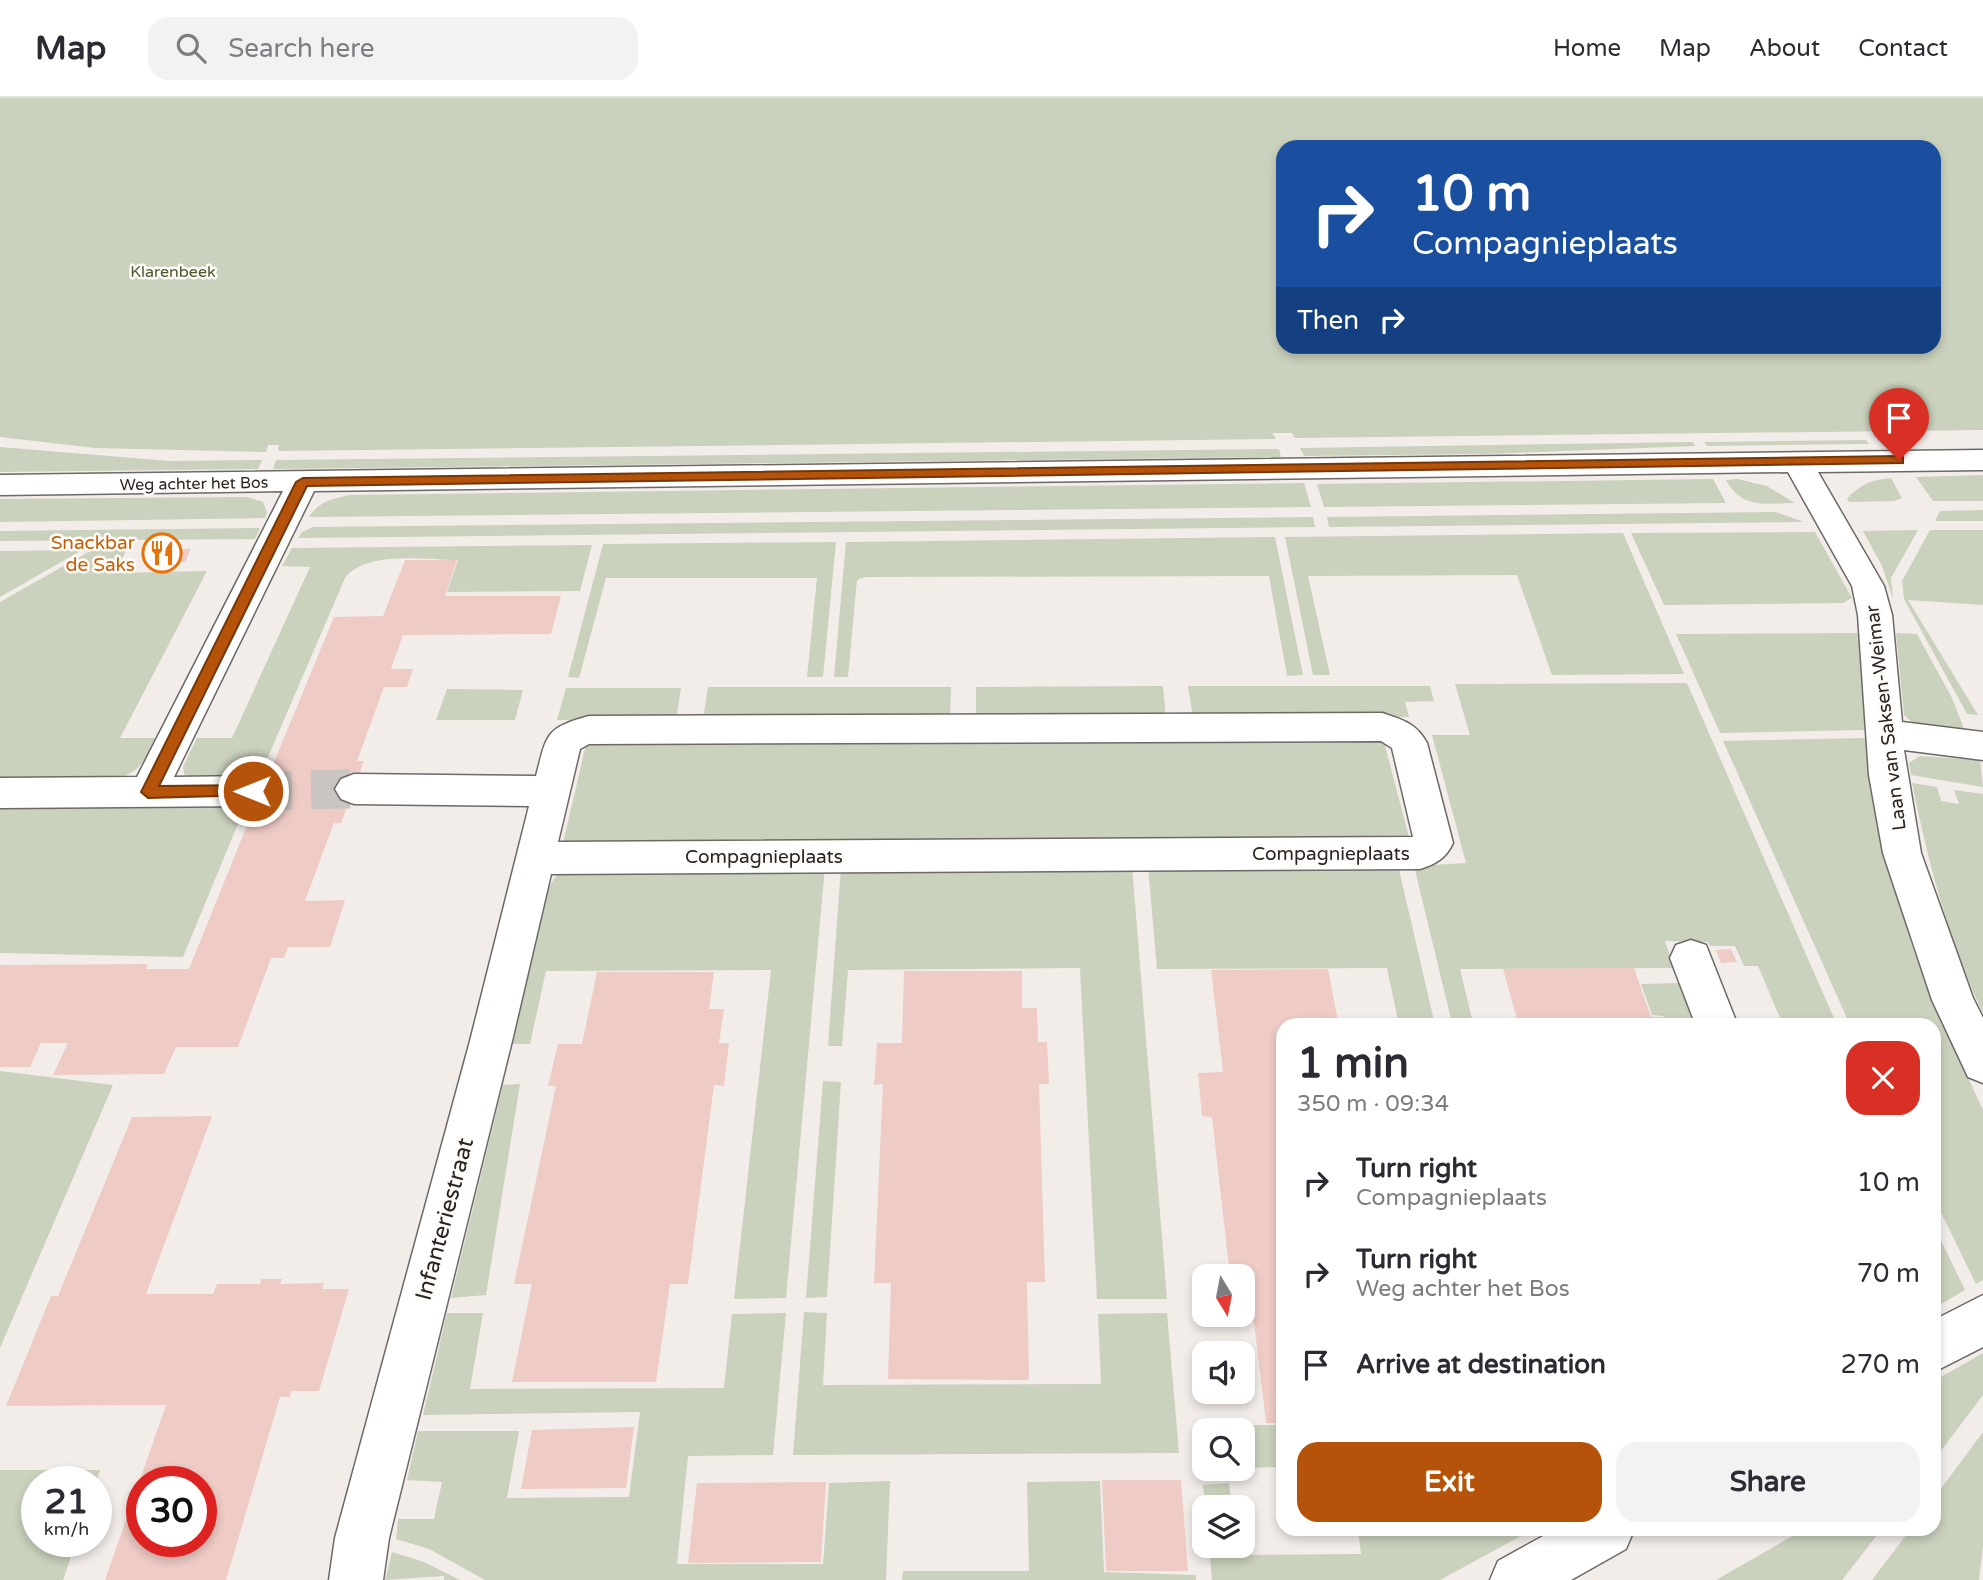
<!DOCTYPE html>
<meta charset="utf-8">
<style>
body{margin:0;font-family:"Varela Round",sans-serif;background:#f2f2f3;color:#2b2b33;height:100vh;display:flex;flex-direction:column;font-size:26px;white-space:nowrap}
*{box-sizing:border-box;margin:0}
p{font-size:23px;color:#7c7c81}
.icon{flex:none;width:38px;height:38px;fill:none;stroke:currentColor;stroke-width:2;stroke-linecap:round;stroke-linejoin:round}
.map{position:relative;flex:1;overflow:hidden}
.side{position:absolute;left:1276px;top:920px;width:665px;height:518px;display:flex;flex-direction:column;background:#fff;border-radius:21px;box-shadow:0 4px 10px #0003}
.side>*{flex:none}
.top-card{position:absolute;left:1276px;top:42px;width:665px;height:214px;border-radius:21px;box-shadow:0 4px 10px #0003;background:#1a4fa0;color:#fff;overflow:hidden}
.needle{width:46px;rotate:170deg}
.controls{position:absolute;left:1192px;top:1166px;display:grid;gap:14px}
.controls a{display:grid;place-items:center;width:63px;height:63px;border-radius:14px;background:#fff;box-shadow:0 4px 10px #0003;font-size:35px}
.speed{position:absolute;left:21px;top:1368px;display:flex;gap:14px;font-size:35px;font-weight:700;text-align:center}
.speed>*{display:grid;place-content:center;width:91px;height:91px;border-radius:50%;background:#fff;box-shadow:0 4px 10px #0003;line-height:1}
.speed small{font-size:18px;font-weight:400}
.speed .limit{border:10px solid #d22;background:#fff;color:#111}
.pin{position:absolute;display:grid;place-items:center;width:60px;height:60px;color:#fff;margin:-72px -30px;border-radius:50% 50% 50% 0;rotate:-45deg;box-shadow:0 0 7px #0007}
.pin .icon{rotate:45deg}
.me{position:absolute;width:77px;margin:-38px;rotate:270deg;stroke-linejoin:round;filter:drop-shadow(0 0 5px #0008)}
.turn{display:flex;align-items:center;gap:24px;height:147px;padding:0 21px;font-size:32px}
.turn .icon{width:91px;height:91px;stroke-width:2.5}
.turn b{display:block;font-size:49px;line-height:60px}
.then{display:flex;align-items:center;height:66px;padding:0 21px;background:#0003;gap:14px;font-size:26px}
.round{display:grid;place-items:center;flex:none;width:74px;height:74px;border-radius:21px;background:#f2f2f3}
.headline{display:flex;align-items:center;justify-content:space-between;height:119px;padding:0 21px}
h1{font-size:42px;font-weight:800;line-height:52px}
.primary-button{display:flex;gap:14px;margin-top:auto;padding:14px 21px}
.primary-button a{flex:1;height:80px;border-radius:21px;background:#b45309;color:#fff;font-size:28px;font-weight:800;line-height:80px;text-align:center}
.primary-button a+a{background:#f2f2f3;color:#2b2b33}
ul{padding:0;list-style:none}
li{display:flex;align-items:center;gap:21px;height:91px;padding:0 21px}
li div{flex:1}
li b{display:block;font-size:26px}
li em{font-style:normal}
header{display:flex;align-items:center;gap:42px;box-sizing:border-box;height:98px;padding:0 35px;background:#fff;border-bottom:2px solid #e1e1e2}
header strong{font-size:33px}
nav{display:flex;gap:38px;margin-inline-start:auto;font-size:24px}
.search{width:490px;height:63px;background:#f2f2f3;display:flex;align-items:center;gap:18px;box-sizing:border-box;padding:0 24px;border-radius:21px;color:#7c7c81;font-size:26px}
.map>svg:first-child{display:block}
</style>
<header>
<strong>Map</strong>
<div class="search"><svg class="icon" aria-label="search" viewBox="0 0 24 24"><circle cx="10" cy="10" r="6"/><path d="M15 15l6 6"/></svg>Search here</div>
<nav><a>Home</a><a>Map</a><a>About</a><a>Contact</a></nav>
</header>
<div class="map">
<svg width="1983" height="1482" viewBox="0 0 1983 1482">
<rect width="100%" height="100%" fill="#f3edea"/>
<path fill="#cad1bc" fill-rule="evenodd" d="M 0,0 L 1983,0 L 1983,332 L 1295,340 L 1292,335 L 1272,335 L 1276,341 L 278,353 L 279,347 L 268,347 L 266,354 L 95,350 L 0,339 ZM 1283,49 L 1934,49 L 1934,248 L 1283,248 Z
M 1866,342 L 1869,346 L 1707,348 L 1704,344 Z
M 1693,344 L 1695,348 L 1486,356 L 1304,358 L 1300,350 Z
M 0,349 L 170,363 L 262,362 L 258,371 L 0,374 Z
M 1279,351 L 1281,359 L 273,371 L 276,362 Z
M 1983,377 L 1983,403 L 1933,403 L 1916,379 Z
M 1891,380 L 1902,400 L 1894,403 L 1849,404 L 1847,401 C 1860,386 1872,382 1891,380 Z
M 1713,381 L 1726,405 L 1324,409 L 1317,386 Z
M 1737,381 L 1767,388 L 1795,405 C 1765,405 1743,412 1726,382 Z
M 1304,385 L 1311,409 L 309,419 C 318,404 332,401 349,397 Z
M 247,399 L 263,404 L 267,414 L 265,420 L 0,424 L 0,401 Z
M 1983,412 L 1983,423 L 1935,423 L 1940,413 Z
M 1776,414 L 1804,424 L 1329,429 L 1327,419 Z
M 1313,419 L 1315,429 L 298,440 L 302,434 L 313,429 Z
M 260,430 L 255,441 L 0,443 L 0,433 Z
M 1918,432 L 1891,480 L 1893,501 L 1882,468 L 1863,433 Z
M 1930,432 L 1983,432 L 1983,507 L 1908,502 L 1978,617 L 1967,616 L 1904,501 L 1902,483 Z
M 1815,434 L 1852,500 L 1843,505 L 1664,507 L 1631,435 Z
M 1623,435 L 1684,576 L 1552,577 L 1517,477 L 1308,478 L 1330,577 L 1313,577 L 1285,439 Z
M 1275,439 L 1303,577 L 1287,578 L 1269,478 L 865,479 L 857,482 L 848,579 L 834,579 L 846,444 Z
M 836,444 L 823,579 L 807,579 L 817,480 L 606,480 L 579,580 L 568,579 L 603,446 Z
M 592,447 L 580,493 L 447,494 L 458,462 C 426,462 366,452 345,480 L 268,659 L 261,660 L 252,682 L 188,681 L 184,676 L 183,669 L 197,640 L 232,640 L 310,469 L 282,468 L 292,450 Z
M 127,451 L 115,475 L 207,473 L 120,640 L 156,640 C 146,660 141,673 119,680 L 0,681 L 0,504 L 92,452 Z
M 82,452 L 0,499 L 0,453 Z
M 1858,535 L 1865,632 L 1720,635 L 1676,536 Z
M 1896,535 L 1917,536 L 1952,600 L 1965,633 L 1914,626 L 1904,617 Z
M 1687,585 L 1837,927 L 1783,927 L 1758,868 L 1744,868 L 1735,848 L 1710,848 L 1708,844 L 1665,843 L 1674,870 L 1460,871 L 1473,925 L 1452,925 L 1414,768 L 1466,765 L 1432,637 L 1470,637 L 1455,586 Z
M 1163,588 L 1166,620 L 976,621 L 976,589 Z
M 1188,588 L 1430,588 L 1434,603 L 1405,604 L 1409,619 L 1193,620 Z
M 708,589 L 951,589 L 950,619 L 703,621 Z
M 566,590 L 681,590 L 676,622 L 557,622 Z
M 447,591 L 523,592 L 515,622 L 436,622 Z
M 1383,640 L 1410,743 L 563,745 L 587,642 Z
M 1865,640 L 1882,751 L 1913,851 L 1932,902 L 1983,1012 L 1983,1182 L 1976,1186 L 1934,1100 L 1934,928 L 1850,927 L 1723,643 Z
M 1920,658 L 1980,662 L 1983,689 L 1911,677 L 1909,665 Z
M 1912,685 L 1937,689 L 1941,703 L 1959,706 L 1954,692 L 1983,696 L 1983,915 C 1948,842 1928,763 1912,685 Z
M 247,704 L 183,859 L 0,855 L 0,708 Z
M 1398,767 L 1435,927 L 1399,927 L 1387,870 L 1157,871 L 1148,768 Z
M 1132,768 L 1167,1201 L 1097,1201 L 1080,870 L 848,872 L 842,948 L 828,948 L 841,769 Z
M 825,769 L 786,1200 L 734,1201 L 771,872 L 546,873 L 530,946 L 512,946 L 548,790 L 559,774 Z
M 1680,885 L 1695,927 L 1666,927 L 1663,918 L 1652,917 L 1641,886 Z
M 0,973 L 113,987 L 0,1250 Z
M 823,983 L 841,984 L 827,1199 L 806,1200 Z
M 520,986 L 486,1197 L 451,1200 L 503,987 Z
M 1934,1128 L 1965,1192 L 1934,1210 Z
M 804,1214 L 827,1215 L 823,1287 L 1101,1286 L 1098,1216 L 1167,1215 L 1179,1355 L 793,1357 Z
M 447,1215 L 483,1215 L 470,1291 L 724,1290 L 732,1216 L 786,1215 L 773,1357 L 688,1358 L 677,1466 L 823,1466 L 829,1385 L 890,1383 L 886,1482 L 485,1482 L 429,1451 L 396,1441 L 398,1421 L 434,1421 L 442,1384 L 407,1382 L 418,1333 L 519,1333 L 507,1400 L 629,1399 L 640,1314 L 423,1317 Z
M 1983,1255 L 1983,1297 L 1934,1362 L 1934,1283 Z
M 1198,1327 L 1283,1327 L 1283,1369 L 1243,1370 L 1242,1332 L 1204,1332 L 1204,1370 L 1210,1370 L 1201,1370 Z
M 1983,1334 L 1983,1447 L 1979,1482 L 1872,1482 L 1910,1432 L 1934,1432 L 1934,1400 Z
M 0,1372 L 100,1372 L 96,1384 L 37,1384 L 37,1444 L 76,1444 L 63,1482 L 0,1482 Z
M 1100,1383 L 1104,1474 L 1196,1477 L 1196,1482 L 902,1482 L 903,1473 L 1029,1473 L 1027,1384 Z
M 1229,1385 L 1232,1409 L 1205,1409 L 1203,1387 Z
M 1358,1432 L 1532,1432 L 1440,1482 L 1212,1482 L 1209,1447 L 1235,1447 L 1237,1457 L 1361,1456 Z
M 1803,1432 L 1881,1432 L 1842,1482 L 1716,1482 Z
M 392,1454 L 424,1464 L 460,1482 L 444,1482 L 444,1478 L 385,1482 Z"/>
<path fill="#eecbc5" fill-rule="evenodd" d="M 153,451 L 191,451 L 185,464 L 146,464 Z
M 405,462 L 457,462 L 445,498 L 561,498 L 551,536 L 403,537 L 391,571 L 413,571 L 407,589 L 384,589 L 357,663 L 364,663 L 354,691 L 341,725 L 334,725 L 305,803 L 345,802 L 330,849 L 288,849 L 284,860 L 271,860 L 238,949 L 176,949 L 164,976 L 53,977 L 68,945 L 41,945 L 30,969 L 0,969 L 0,867 L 148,866 L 146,871 L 189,871 L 248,725 L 240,725 L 266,664 L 274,664 L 334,519 L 383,518 Z
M 1731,851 L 1737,864 L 1721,865 L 1716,852 Z
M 1634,870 L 1651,919 L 1662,919 L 1665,928 L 1519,928 L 1503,871 Z
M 1328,871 L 1339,928 L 1283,928 L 1283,1325 L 1266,1325 L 1254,1224 L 1235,1224 L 1234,1216 L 1242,1216 L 1242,1178 L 1230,1178 L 1212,1019 L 1202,1018 L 1198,975 L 1223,974 L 1211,872 Z
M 904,873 L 1022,873 L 1022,910 L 1037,910 L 1038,944 L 1047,944 L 1049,986 L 1039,986 L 1045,1184 L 1027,1184 L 1029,1282 L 888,1281 L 891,1185 L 874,1185 L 883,986 L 874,987 L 877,945 L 902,945 Z
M 597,874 L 714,874 L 709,911 L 724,911 L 719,945 L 729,945 L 724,988 L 714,987 L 688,1186 L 670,1186 L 656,1284 L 512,1284 L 532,1186 L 514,1186 L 556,988 L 548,988 L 558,946 L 582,946 Z
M 212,1018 L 146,1196 L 213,1196 L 217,1186 L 260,1186 L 261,1181 L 282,1181 L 280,1186 L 324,1185 L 322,1191 L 349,1191 L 319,1293 L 291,1293 L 290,1299 L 280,1299 L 226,1482 L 105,1482 L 166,1307 L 6,1308 L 51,1198 L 58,1198 L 132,1019 ZM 142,1384 L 201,1384 L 201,1444 L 142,1444 Z
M 634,1329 L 626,1390 L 521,1391 L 532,1332 Z
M 1102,1382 L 1181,1382 L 1188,1473 L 1106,1473 Z
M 826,1384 L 821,1464 L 688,1465 L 697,1385 Z"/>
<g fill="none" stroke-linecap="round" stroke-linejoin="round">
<path stroke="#cac5c2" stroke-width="39" stroke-dasharray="39 19" stroke-linecap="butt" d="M 253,693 L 354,691"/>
<g stroke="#6e6866" stroke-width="3">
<path id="minor" d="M 1983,352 L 1983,372 L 1818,374 L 1884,488 L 1892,517 L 1902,624 L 1983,634 L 1983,662 L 1904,652 L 1921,755 L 1973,900 L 1983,920 L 1983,985 L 1968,979 L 1932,902 L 1883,755 L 1869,677 L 1858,517 L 1852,488 L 1788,374 L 314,393 L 174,679 L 253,678 L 266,683 L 272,693 L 266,703 L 253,708 L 0,710 L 0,680 L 137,679 L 283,393 L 0,397 L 0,377 Z
M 1382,615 C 1403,622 1416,625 1427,645 L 1453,745 C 1446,760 1436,766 1420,771 L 551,776 L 512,943 L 389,1440 L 383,1482 L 329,1482 L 335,1440 L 470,943 L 529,708 L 354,706 L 341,701 L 335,691 L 341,681 L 354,676 L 536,678 C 547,636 545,630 589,618 ZM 1381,643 L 1392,650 L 1413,739 L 558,744 L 580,651 L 589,646 Z
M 1691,842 L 1706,847 L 1738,928 L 1696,928 L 1670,860 L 1676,847 Z
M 1983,1197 L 1983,1249 L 1934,1274 L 1934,1222 Z
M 1554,1432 L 1634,1432 L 1626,1451 L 1571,1482 L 1490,1482 L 1498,1463 Z"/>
</g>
<use href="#minor" fill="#fff" fill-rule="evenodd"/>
</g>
<path fill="#b45309" stroke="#753606" stroke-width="2" d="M 1899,358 L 1903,359 L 1903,365 L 307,388 L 159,688 L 253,687 L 258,689 L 261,693 L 258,697 L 148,700 L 141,694 L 296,384 L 303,380 Z"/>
<defs>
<g id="restaurant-ring" transform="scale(2.0125)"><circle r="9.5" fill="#fefbf9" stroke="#e8710a" stroke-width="1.5"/><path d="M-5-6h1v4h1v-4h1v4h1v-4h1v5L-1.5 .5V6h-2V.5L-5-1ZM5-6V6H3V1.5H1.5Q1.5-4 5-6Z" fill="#e8710a"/></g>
</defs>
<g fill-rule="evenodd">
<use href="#restaurant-ring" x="162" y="455"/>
</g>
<g text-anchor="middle" stroke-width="5" stroke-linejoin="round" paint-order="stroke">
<g font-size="16" fill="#4c592b" stroke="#fefbf9">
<text x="173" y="179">Klarenbeek</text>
</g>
<g font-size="16" fill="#282524" stroke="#fefbf9">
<text transform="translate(194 385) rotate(-1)" y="6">Weg achter het Bos</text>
</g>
<g font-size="19" fill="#c56008" stroke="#fefbf9" text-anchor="end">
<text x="135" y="451">Snackbar<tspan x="135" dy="22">de Saks</tspan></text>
</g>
<g font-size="19" fill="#282524" stroke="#fefbf9">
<text transform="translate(1885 620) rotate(-97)" y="7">Laan van Saksen-Weimar</text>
<text x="1331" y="762">Compagnieplaats</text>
<text x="764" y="765">Compagnieplaats</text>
</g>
<g font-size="23" fill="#282524" stroke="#fefbf9">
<text transform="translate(444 1121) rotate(-75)" y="8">Infanteriestraat</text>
</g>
</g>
</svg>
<div class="controls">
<a><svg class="needle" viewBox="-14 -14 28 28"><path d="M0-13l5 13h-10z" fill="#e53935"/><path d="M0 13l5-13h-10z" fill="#7c7c81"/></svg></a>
<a><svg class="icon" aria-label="sound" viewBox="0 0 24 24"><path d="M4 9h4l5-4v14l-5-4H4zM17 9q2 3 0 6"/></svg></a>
<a><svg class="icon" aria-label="search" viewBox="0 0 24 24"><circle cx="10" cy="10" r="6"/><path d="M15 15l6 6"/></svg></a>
<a><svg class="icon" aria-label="layers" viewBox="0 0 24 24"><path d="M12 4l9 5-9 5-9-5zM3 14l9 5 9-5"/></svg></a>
</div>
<div class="speed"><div>21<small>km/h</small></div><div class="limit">30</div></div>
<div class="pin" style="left:1899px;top:362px;background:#d93025"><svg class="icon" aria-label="arrive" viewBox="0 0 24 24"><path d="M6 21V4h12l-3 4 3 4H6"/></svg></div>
<svg class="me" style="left:253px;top:693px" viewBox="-20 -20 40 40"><circle r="17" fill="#b45309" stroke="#fff" stroke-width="3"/><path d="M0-11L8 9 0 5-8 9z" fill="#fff"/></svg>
<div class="top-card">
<div class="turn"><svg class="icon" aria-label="right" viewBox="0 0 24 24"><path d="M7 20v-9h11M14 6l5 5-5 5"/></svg><div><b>10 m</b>Compagnieplaats</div></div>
<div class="then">Then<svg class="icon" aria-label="right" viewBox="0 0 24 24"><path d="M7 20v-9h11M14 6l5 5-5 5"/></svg></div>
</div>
<section class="side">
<div class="headline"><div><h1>1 min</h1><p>350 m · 09:34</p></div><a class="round" style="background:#d93025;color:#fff"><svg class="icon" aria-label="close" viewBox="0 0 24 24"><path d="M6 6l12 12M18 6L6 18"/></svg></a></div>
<ul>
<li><svg class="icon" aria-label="right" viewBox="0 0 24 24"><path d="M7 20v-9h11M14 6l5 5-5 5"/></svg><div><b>Turn right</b><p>Compagnieplaats</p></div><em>10 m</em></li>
<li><svg class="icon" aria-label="right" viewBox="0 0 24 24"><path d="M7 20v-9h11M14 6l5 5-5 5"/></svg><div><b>Turn right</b><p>Weg achter het Bos</p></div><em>70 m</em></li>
<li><svg class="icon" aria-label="arrive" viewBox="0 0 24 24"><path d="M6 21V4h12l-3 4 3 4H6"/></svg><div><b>Arrive at destination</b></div><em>270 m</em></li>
</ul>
<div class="primary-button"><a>Exit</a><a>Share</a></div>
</section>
</div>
